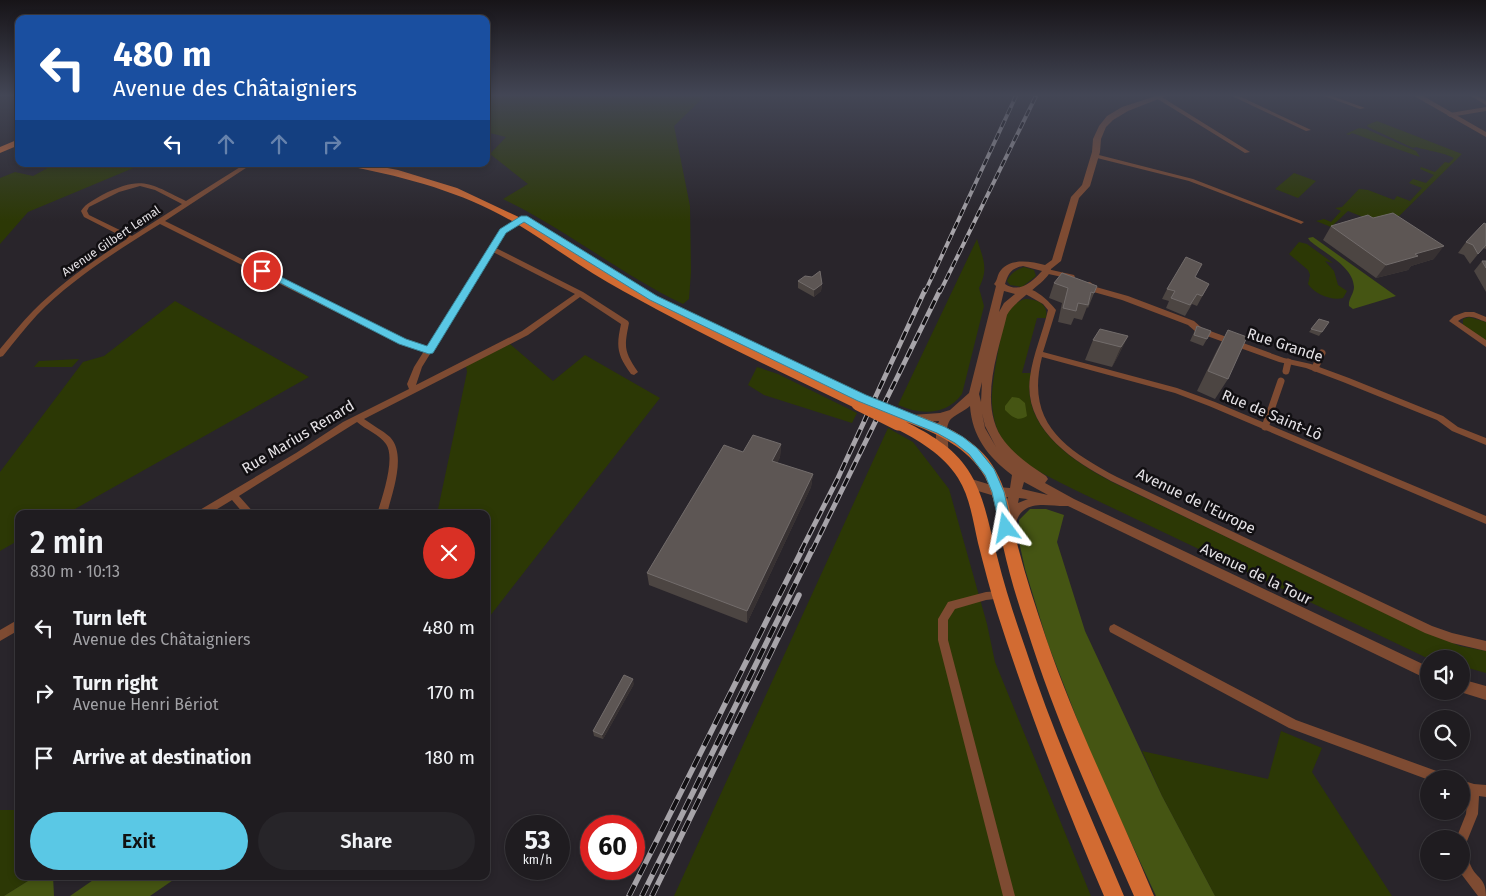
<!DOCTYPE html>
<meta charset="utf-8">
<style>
body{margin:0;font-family:"Fira Sans",sans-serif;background:#272529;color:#f1f3f6;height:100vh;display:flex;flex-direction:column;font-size:19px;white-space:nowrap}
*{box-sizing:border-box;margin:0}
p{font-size:16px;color:#a1a1a5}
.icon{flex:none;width:28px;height:28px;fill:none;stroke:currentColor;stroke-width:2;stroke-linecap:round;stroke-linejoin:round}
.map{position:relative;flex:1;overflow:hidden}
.details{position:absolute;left:15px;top:510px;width:475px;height:370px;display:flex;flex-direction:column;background:#1f1c20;border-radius:10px;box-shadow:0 2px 8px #0003,0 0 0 1px #3c3a3e}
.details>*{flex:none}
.hud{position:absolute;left:15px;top:15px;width:475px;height:152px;border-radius:10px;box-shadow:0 2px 8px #0003,0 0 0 1px #3c3a3e;background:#1a4fa0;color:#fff;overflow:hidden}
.fabs{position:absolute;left:1420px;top:650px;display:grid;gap:10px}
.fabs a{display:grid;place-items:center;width:50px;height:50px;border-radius:50%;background:#1f1c20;box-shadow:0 2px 8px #0003,0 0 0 1px #3c3a3e;font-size:25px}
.speed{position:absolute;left:505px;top:815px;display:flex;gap:10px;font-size:25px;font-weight:700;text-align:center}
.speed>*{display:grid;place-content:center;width:65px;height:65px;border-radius:50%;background:#1f1c20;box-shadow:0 2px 8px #0003,0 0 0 1px #3c3a3e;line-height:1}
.speed small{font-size:12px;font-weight:400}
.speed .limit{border:8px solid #d22;background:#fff;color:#111}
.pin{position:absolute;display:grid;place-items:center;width:42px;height:42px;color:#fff;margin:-21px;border:2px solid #fff;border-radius:50%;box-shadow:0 1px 5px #0007}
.me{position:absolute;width:55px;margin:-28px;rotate:347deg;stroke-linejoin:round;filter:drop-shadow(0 0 4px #0008)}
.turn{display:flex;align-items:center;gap:18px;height:105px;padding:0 15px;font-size:22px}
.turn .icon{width:65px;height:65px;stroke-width:2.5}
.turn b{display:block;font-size:35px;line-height:42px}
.lanes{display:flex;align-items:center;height:48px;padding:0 15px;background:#0003;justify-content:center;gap:25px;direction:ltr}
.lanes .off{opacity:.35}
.round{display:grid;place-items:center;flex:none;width:52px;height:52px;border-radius:26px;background:#272529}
.head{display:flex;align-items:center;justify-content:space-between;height:85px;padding:0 15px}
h1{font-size:30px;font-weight:600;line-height:38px}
.button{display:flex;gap:10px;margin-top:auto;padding:10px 15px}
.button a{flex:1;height:58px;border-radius:30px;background:#5ac8e5;color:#111;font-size:20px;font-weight:600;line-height:58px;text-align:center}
.button a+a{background:#272529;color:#f1f3f6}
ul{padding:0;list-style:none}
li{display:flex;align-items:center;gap:15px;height:65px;padding:0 15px}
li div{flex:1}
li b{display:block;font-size:19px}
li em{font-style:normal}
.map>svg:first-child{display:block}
</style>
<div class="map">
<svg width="1486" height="896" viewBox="0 0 1486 896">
<rect width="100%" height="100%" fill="#29252b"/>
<path fill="#2c3805" d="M 486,96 L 705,96 L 674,126 L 690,206 L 691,272 L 689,299 L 683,304 C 620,274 566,229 503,199 L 528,184 L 490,154 L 506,137 L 486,132 Z
M 1377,121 L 1462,154 L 1388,227 L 1348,211 L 1331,227 L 1316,221 L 1324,219 L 1331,222 L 1341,211 L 1335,208 L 1342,207 L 1359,189 L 1368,190 L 1394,200 L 1397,196 L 1410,201 L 1422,188 L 1409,183 L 1413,179 L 1426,183 L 1434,175 L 1420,169 L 1421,167 L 1435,172 L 1445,162 L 1449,163 L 1454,158 C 1442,152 1429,151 1416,147 L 1413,148 L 1368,127 L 1367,125 Z
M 1359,128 L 1366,129 L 1416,151 L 1420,157 L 1352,133 L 1349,135 L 1346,134 Z
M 55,164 L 143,164 L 28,212 L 0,244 L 0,178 L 15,172 L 33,176 Z
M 1294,173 L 1316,181 L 1298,198 L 1275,189 Z
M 977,239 C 983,259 989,268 979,288 L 984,306 L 962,394 C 946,416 920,415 898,405 Z
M 1299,242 L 1307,244 L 1333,263 L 1325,261 L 1334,271 L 1338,285 L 1347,291 L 1343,298 C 1332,301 1314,294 1308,284 L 1310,275 L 1308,270 L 1289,254 Z
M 1024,267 L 1034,270 L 1036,276 L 1022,287 L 1010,285 L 1007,281 C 1011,273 1016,270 1024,267 Z
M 1025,299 C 1037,299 1049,304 1046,318 L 1037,318 L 1022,373 L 1031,373 C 1019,426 1072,461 1112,482 L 1423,631 L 1460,646 L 1486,651 L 1486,673 L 1461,666 L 1461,659 L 1427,658 L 1075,490 C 1049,477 1016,463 1001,437 C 995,427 993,415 992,404 C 990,390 1002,326 1007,313 C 1010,307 1018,301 1025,299 Z
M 175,301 L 309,377 L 66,514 L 19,514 L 19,540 L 0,551 L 0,472 L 83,362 L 104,356 Z
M 1469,317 L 1486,322 L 1486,342 L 1463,325 L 1463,319 Z
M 510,344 L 553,381 L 585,355 L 660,398 L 486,621 L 486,514 L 437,514 L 467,372 L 466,366 Z
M 79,359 L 72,367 L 34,367 L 39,361 Z
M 757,367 L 778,374 L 857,413 L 852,423 L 764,395 L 748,385 Z
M 888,428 L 913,442 L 949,489 L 987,624 L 995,662 L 1091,896 L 674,896 Z
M 1281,731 L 1322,748 L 1312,772 L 1392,896 L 1215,896 L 1162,796 L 1142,751 L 1268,779 Z
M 0,810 L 19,810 L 19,876 L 36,876 L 4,896 L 0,896 Z"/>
<path fill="#455513" d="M 1313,237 L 1396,296 L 1353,309 L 1349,306 C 1348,299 1354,294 1354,287 C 1353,266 1324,253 1310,241 L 1308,238 Z
M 1012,397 L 1019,398 L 1025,403 L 1027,416 C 1018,422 1012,417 1005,410 L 1005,406 Z
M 1030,509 L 1046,509 L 1064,515 L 1057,542 L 1085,631 L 1162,796 L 1215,896 L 1156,896 L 1094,763 L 1048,644 L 1025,569 L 1020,546 L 1019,520 Z
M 36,876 L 53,876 L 54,896 L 4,896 Z
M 99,876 L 179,876 L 150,896 L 70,896 Z"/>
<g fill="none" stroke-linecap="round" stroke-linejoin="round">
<path stroke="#7e4b32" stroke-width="7" d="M 1315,368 L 1322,353
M 1286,371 L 1288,362
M 1265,427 L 1281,381"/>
<path fill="#7e4b32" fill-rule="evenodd" d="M 1156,96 L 1160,96 L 1250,152 L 1245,153 L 1156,98 Z
M 1232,96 L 1239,96 L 1311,130 L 1306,131 Z
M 1324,96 L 1332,96 L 1365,108 L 1360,109 Z
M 1471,96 L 1478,96 L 1486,101 L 1486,105 Z
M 1486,107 L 1486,111 L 1450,117 L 1447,115 L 1450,113 Z
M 1095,154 L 1193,179 L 1304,222 L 1301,224 L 1299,223 L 1189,181 L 1093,157 L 1092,156 Z
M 245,164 L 252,164 L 165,221 L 406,340 L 427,347 L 501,230 L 522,217 L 526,217 L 526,219 L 506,232 L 496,248 L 583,292 L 628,321 L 629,323 C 624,348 624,351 638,372 L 634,375 L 631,374 C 617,355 616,347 621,324 L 580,297 L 528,335 L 364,419 C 372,425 382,430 390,437 C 407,455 392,493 387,514 L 377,514 C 382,498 396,458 386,444 C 379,434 366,430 357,422 L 239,496 L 255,514 L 244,514 L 232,500 L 209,514 L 196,514 L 198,511 L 296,453 L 343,422 L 409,389 L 407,384 L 414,367 L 424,351 L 400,344 L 160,224 C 117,251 73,278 37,315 C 25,328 14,342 3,356 L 0,357 L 0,349 C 11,336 21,323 33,311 C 61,283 94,260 127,239 L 84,217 L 81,211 C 86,203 94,200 102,195 C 142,175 149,183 186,201 ZM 140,186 L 155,190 L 182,204 L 132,236 L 89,215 L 87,211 L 89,207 L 119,192 ZM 493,252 L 575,294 L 522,331 L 416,385 L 422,367 Z
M 1044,269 L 1047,269 L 1074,275 L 1075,277 L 1071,279 L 1044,273 Z
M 1084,282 L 1090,282 L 1096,287 L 1128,296 L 1194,321 L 1202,328 L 1284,358 L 1311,364 L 1349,378 L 1443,416 L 1458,427 L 1486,438 L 1486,445 L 1452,431 L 1437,420 L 1343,382 L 1306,368 L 1279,362 L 1196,332 L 1188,325 L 1122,300 L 1090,291 L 1084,286 Z
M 1022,288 C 1035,287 1049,301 1056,310 L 1043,352 L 1177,388 L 1215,402 L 1486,516 L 1486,524 L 1209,406 L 1175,393 L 1042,357 C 1025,423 1065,449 1117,477 L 1432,626 L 1452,633 L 1486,641 L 1486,651 L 1452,643 L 1425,633 L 1111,481 C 1071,460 1023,428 1030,377 C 1033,354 1043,332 1048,310 L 1043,304 L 1022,292 Z
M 1465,312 L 1474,312 L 1486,317 L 1486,322 C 1475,318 1469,313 1458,321 L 1486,340 L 1486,347 L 1449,321 L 1454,316 Z
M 1000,591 L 1004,592 L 1005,595 L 1004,598 L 986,600 L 955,609 L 948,620 L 948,640 L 1015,896 L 1003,896 L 938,640 L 938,619 L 948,602 L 986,592 Z
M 19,619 L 19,630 L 0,641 L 0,630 Z
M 1114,624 L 1296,720 L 1442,773 L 1446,775 L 1448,779 L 1429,779 L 1429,780 L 1289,728 L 1110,632 L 1109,629 L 1110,626 Z
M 1461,780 L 1474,784 L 1486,785 L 1486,797 L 1479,796 L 1478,814 L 1465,846 L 1463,847 L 1465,849 C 1468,854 1468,860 1470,864 C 1476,879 1486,877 1486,896 L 1478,896 L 1459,871 L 1461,871 L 1461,839 L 1456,839 L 1466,814 L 1468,794 L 1461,792 Z"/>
<path fill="#7e4b32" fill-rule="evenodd" d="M 1156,96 L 1166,96 L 1128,111 L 1113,120 L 1106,127 L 1101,139 L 1100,152 L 1090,186 L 1079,198 L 1061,261 L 1051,269 C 1050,281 1015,299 1007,315 C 998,353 977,407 1005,442 C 1016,456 1031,466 1046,476 L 1048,479 L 1045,483 L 1074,499 L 1429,667 L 1429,680 L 1068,506 C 1051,507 1025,498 1017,520 C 1016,525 1018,530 1015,536 L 1011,537 L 1007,536 L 1005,532 L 1005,505 L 1008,497 L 998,497 L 968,488 L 964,486 L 962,483 L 964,480 L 968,478 L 998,487 L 1010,488 L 1012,475 C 988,457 972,436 970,406 C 965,411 954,415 950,420 C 943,431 951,443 947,453 L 939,453 C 935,443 935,431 939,421 L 912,423 L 907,419 L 912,415 L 940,413 L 950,410 L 969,393 L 996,286 L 994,284 C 997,281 997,277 999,273 C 1008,257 1030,261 1045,265 L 1052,260 L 1071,197 L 1082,185 L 1092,152 L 1093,139 L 1099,126 L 1107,116 L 1122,107 ZM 1023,266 L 1042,271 C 1033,281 1020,294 1005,284 C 1008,274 1011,268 1023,266 ZM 1004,291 L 1015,294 L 1004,303 L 999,312 ZM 982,382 L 981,402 L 979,394 ZM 982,413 L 985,426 L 996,447 L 985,428 ZM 1024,482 L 1026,483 L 1048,495 L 1022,489 ZM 1019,498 L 1027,499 L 1028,499 L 1018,503 Z
M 1414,96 L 1423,96 L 1486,132 L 1486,137 Z
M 1461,679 L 1486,686 L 1486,700 L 1457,691 L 1461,691 Z"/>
<path fill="#d26b32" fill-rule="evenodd" d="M 19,139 L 19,145 L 0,153 L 0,147 Z
M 348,164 L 366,164 L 398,170 L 457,188 L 523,219 L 629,285 L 721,333 L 863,401 L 865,404 L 863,407 L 853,407 C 776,370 698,333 623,291 C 586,271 553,246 517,224 C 467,194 410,178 353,167 Z
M 903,411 C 933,420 967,433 988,459 C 1008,485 1010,516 1018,547 C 1026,578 1036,608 1046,638 C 1076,726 1118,809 1154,896 L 1134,896 C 1095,807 1055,719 1026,626 C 1017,600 1009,573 1003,546 C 997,523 996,498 985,477 C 968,447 936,433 906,422 C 930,434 953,447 968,470 C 985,496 989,527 997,556 C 1005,588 1015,619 1026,650 C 1053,734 1090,814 1124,896 L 1104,896 C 1064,803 1028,709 997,612 C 990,590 984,566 978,543 C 973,521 970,497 958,478 C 943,454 918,440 893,427 L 891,424 L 893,421 L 898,419 L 896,416 L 898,413 Z"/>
<g stroke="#a7a4a9" stroke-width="4">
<path id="rail-far2" d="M 925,292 L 1016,96
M 940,292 L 1036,96"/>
</g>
<g stroke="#a7a4a9" stroke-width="5">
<path id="rail-far1" d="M 801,551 L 837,480 L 925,290
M 812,551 L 940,290"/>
</g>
<g stroke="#a7a4a9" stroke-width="5.5">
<path id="rail" d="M 629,896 L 802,550
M 642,896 L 812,550
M 652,896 L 799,595"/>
</g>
<use href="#rail-far2" stroke="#110f12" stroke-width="2.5" stroke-dasharray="7" stroke-linecap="butt"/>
<use href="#rail-far1" stroke="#110f12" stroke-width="3" stroke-dasharray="9" stroke-linecap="butt"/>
<use href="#rail" stroke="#110f12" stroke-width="4" stroke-dasharray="12" stroke-linecap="butt"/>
<path stroke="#d26b32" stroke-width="13" d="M 858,404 L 898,424"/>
</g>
<path fill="#4c4542" d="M 1486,224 L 1486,249 L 1483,248 L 1470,264 L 1464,255 L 1458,253 L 1466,242 Z
M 1331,226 L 1434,259 L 1411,266 L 1408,270 L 1376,278 L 1323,240 Z
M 1482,261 L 1486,261 L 1486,292 L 1474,271 Z
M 1195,277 L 1209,284 L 1197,306 L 1192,304 L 1185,316 L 1166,308 L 1169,301 L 1162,299 L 1167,289 Z
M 798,281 L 822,284 L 821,291 L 814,297 L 798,288 Z
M 1054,283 L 1097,286 L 1088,308 L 1087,307 L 1082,320 L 1074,318 L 1071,325 L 1058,322 L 1062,303 L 1049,298 Z
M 1319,319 L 1329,322 L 1319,336 L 1309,332 Z
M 1197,326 L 1207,339 L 1203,346 L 1190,341 Z
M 1228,330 L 1228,379 L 1215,399 L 1197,391 L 1217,350 Z
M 1128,336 L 1118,356 L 1112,367 L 1085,360 L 1093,340 Z
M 781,444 L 780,457 L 777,463 L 813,474 L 811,487 L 747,623 L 649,585 L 647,573 L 743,452 Z
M 634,684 L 603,739 L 594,736 L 593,731 Z"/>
<path fill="#373132" d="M 1444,246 L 1434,259 L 1411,266 L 1408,270 L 1376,278 L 1386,265 L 1415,254 Z
M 822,284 L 821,291 L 814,297 L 814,290 Z
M 1128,336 L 1118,356 L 1112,367 L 1121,347 Z
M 781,444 L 780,457 L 772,474 L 772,461 Z
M 813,474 L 811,487 L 747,623 L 747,611 Z
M 633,679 L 634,684 L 603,739 L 602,735 Z"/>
<path fill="#5d5654" stroke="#726c6b" d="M 1393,213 L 1444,246 L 1415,254 L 1418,256 L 1386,265 L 1331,226 L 1368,215 L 1373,218 Z
M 1484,223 L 1486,224 L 1486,245 L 1478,254 L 1473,245 L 1466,242 Z
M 1186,257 L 1202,264 L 1195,277 L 1209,284 L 1202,296 L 1197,294 L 1190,305 L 1171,298 L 1175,291 L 1167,289 Z
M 1482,261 L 1486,261 L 1486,268 Z
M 820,271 L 822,284 L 814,290 L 798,281 L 805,276 L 812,277 Z
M 1062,273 L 1097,286 L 1094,293 L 1091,292 L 1088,305 L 1078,303 L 1076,311 L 1063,308 L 1068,288 L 1054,283 Z
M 1319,319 L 1329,322 L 1322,332 L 1311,329 Z
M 1197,326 L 1211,331 L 1207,339 L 1194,335 Z
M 1100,329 L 1128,336 L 1121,347 L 1093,340 Z
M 1228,330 L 1247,337 L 1228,379 L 1208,371 Z
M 753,435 L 781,444 L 772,461 L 813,474 L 747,611 L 647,573 L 724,445 L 743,452 Z
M 624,675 L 633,679 L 602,735 L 593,731 Z"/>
<linearGradient id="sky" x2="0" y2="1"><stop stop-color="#171418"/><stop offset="0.43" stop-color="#434655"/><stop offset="1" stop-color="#434655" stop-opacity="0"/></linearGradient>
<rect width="1486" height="221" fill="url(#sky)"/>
<path fill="#5ac8e5" stroke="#3a8295" d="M 521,216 L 527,216 L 657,296 L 866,395 L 945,427 L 963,437 L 977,448 L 994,469 L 1004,492 L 1012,528 L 1011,531 L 1002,531 L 1000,528 L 992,492 L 985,475 L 969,454 L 955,443 L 937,433 L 858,401 L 650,300 L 524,222 L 506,233 L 433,353 L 429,354 L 399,344 L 257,271 L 258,269 L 265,269 L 406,339 L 427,346 L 500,229 Z"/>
<g text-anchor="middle" stroke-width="5" stroke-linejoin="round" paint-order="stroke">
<g font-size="12" fill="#e5e2e6" stroke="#110f12">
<text transform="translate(111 241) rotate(-34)" y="4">Avenue Gilbert Lemal</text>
</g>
<g font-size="15" fill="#e5e2e6" stroke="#110f12">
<text transform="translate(1285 345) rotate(18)" y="5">Rue Grande</text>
<text transform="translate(1272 415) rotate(23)" y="5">Rue de Saint-Lô</text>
<text transform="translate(298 437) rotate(-31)" y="5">Rue Marius Renard</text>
<text transform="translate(1196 501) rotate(26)" y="5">Avenue de l'Europe</text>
<text transform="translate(1256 574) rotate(26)" y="5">Avenue de la Tour</text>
</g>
</g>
</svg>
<div class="fabs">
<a><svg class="icon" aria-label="sound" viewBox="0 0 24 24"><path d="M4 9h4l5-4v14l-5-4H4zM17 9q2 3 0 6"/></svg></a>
<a><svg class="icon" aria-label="search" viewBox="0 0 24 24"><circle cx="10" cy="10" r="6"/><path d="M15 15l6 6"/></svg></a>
<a>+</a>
<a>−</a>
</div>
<div class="speed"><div>53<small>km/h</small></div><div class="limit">60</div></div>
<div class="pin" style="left:262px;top:271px;background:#d93025"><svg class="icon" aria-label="arrive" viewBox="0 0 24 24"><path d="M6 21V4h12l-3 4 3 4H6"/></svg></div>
<svg class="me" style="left:1006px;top:528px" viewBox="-20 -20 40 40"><path d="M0-17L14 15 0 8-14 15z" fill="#5ac8e5" stroke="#fff" stroke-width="4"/></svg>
<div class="hud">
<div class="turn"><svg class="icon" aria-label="left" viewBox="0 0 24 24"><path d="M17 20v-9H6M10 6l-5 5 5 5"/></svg><div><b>480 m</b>Avenue des Châtaigniers</div></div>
<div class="lanes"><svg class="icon" aria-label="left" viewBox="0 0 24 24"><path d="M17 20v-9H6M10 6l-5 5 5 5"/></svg><svg class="icon off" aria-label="ahead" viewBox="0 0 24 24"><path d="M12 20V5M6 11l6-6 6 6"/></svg><svg class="icon off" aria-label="ahead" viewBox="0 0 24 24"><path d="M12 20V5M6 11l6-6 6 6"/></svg><svg class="icon off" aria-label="right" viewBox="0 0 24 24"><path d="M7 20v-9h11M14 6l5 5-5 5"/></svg></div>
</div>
<section class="details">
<div class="head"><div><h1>2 min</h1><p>830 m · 10:13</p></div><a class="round" style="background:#d93025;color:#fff"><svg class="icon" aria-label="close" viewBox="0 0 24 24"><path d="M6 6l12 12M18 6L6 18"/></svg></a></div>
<ul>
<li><svg class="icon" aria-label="left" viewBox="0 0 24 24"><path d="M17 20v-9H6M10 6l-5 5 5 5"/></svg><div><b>Turn left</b><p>Avenue des Châtaigniers</p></div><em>480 m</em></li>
<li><svg class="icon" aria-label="right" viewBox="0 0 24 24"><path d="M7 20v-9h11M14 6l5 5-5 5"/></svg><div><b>Turn right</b><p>Avenue Henri Bériot</p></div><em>170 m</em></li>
<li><svg class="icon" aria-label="arrive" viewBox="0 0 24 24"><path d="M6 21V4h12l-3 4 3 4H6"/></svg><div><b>Arrive at destination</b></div><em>180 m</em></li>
</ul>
<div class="button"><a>Exit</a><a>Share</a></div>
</section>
</div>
